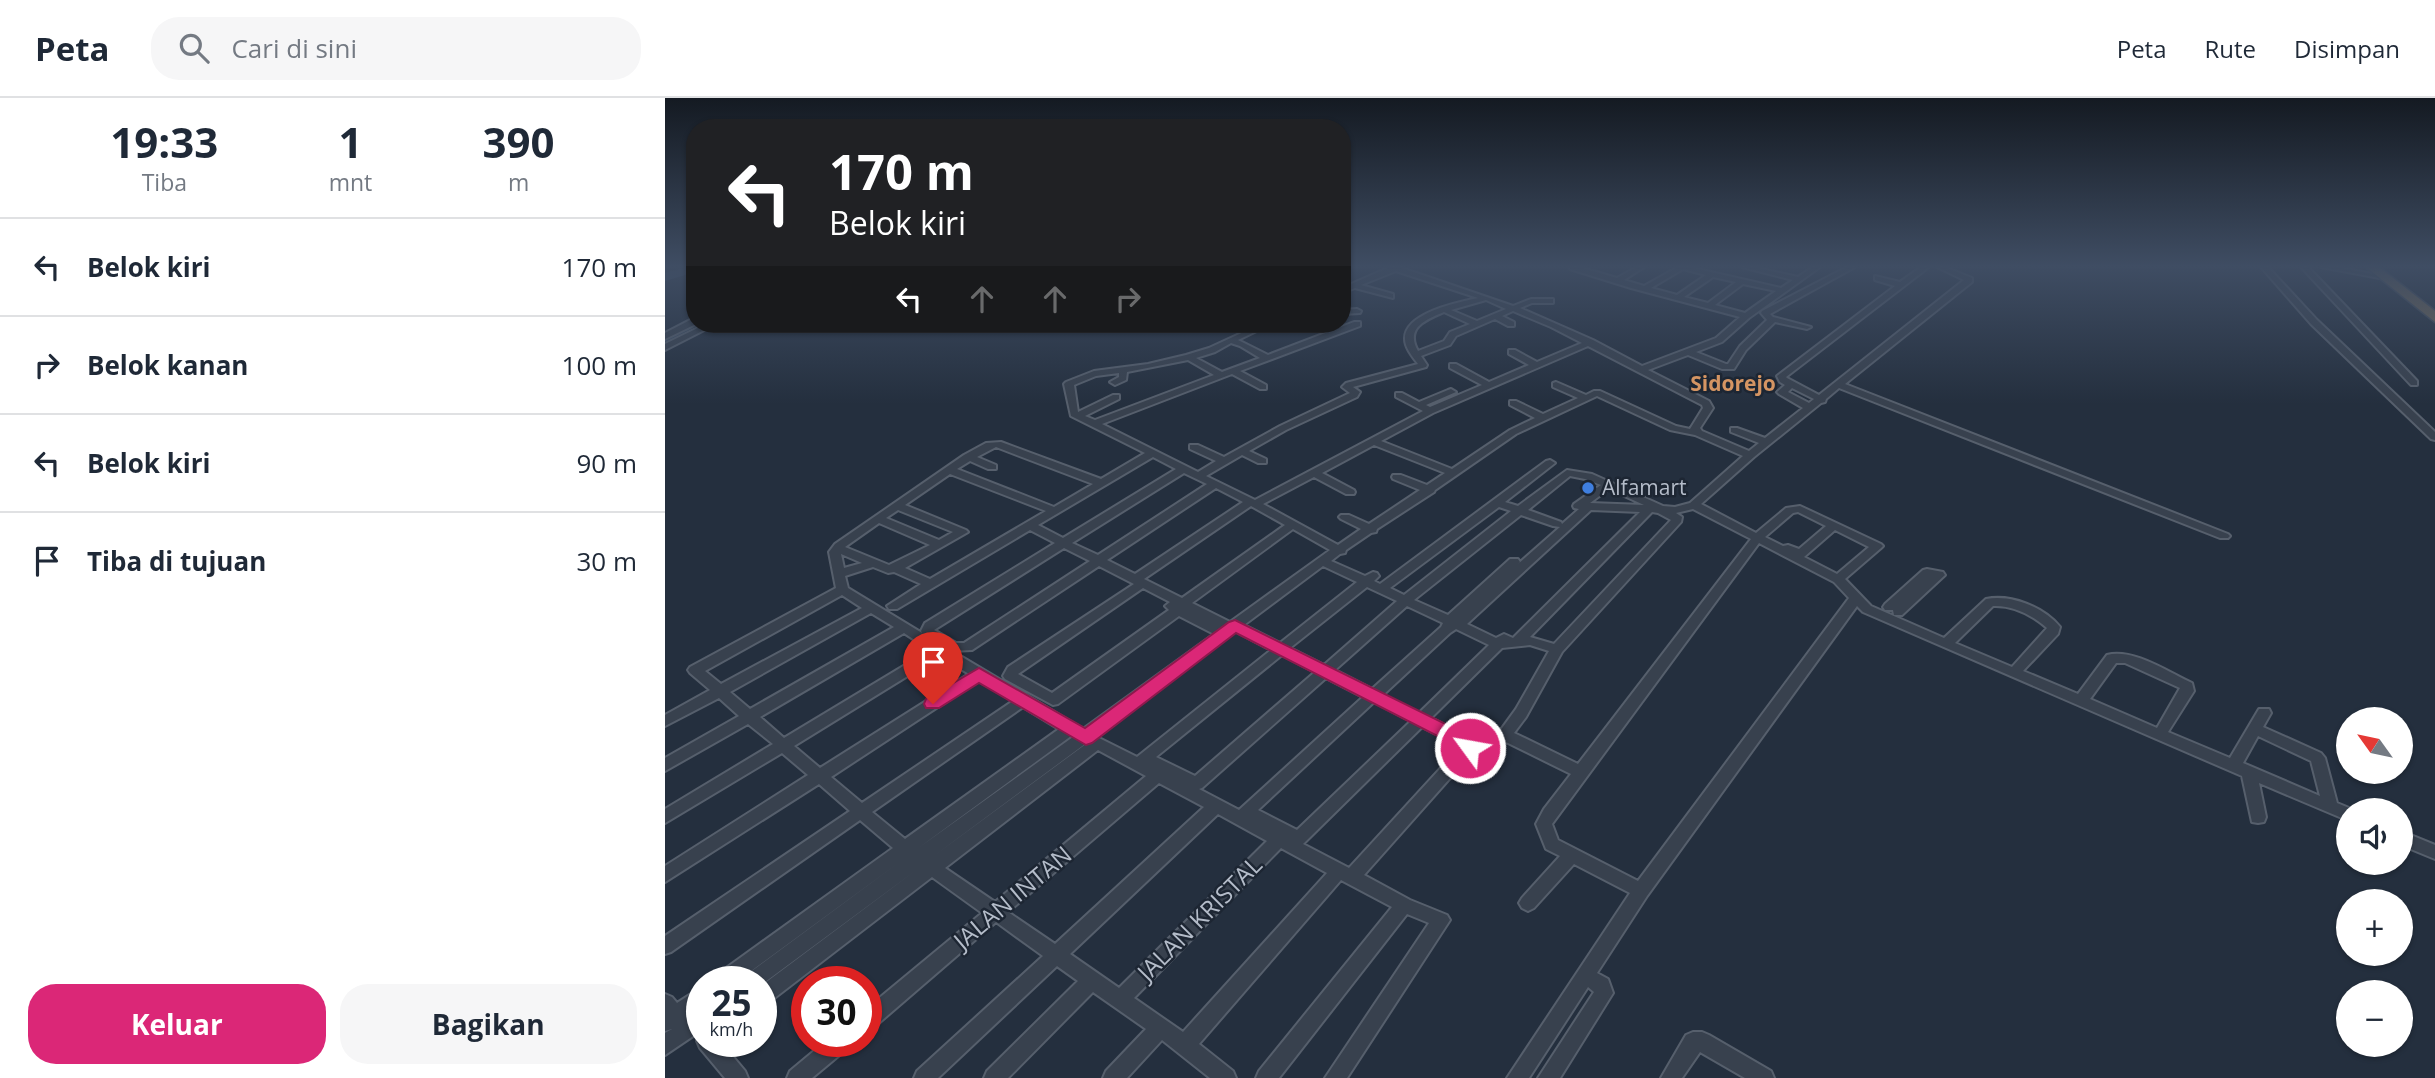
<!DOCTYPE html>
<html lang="id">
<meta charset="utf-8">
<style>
body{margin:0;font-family:"Open Sans",sans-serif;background:#f6f6f7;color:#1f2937;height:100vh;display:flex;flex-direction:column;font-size:26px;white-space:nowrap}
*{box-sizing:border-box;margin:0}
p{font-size:23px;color:#747a83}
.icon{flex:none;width:38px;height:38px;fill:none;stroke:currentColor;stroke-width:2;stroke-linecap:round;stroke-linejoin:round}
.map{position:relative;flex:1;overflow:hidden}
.details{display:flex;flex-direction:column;background:#fff;width:665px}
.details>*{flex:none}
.banner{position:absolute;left:21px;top:21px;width:665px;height:214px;border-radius:28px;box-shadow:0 2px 5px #0004;background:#202124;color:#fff;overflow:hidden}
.needle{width:46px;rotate:303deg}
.buttons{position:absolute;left:1671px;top:609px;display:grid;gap:14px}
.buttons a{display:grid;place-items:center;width:77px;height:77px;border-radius:50%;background:#fff;box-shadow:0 2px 5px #0004;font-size:35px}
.speed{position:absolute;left:21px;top:868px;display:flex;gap:14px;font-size:35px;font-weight:700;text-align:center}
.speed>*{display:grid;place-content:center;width:91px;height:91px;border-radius:50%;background:#fff;box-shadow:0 2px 5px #0004;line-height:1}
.speed small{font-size:18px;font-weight:400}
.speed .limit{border:10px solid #d22;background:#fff;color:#111}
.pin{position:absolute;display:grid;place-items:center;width:60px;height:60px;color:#fff;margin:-72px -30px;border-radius:50% 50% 50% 0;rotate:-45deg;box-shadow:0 0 7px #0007}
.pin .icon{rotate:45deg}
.me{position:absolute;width:77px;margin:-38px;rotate:302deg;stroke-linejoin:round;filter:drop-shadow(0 0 5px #0008)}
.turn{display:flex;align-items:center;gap:24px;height:147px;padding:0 28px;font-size:32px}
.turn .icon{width:91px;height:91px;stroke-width:2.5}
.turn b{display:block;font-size:49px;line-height:60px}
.lanes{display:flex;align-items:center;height:66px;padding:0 28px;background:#0003;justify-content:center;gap:35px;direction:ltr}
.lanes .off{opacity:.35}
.eta{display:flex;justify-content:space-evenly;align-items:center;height:119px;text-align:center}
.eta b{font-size:42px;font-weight:700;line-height:49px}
.primary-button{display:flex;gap:14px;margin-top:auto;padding:14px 28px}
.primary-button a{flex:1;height:80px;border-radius:28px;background:#db2777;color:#fff;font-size:28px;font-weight:700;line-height:80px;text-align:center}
.primary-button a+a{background:#f6f6f7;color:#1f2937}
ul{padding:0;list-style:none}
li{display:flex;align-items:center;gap:21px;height:98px;padding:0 28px;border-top:2px solid #e0e1e3}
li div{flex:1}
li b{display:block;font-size:26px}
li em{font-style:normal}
header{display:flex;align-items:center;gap:42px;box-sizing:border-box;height:98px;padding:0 35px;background:#fff;border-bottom:2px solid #e0e1e3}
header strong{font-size:33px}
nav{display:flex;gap:38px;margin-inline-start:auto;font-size:24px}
.search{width:490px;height:63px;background:#f6f6f7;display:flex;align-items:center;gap:18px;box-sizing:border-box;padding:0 24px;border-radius:28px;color:#747a83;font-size:26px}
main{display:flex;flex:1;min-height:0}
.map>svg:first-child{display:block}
</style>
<header>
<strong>Peta</strong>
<div class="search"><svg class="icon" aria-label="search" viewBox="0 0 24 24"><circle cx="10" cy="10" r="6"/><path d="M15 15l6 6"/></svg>Cari di sini</div>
<nav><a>Peta</a><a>Rute</a><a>Disimpan</a></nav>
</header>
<main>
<section class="details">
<div class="eta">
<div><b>19:33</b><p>Tiba</p></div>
<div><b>1</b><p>mnt</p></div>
<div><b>390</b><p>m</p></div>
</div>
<ul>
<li><svg class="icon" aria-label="left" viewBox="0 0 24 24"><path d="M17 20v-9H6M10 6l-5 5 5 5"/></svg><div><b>Belok kiri</b></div><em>170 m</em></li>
<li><svg class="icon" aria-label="right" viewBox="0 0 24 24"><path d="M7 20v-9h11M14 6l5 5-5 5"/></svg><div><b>Belok kanan</b></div><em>100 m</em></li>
<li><svg class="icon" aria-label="left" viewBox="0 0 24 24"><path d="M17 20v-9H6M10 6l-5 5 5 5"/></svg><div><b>Belok kiri</b></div><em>90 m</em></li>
<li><svg class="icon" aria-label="arrive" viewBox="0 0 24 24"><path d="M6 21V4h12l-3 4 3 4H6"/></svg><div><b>Tiba di tujuan</b></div><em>30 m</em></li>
</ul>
<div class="primary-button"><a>Keluar</a><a>Bagikan</a></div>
</section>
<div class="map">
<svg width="1770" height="980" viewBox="0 0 1770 980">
<rect width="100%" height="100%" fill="#242f3e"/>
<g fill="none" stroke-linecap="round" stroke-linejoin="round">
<path fill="#394c67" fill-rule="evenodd" d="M 29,224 L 36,226 L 0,244 L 0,238 Z"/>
<path fill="#394c67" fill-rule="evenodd" d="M 22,169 L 30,169 L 30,174 L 0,183 L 0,175 Z"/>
<g stroke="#565f6c" stroke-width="4">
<path id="street" d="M 725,169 L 734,169 L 848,208 L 866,201 L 888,201 L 888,205 L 867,205 L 855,210 L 928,242 L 977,268 L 1051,240 L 1075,219 L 966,190 L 905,171 L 905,169 L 914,169 L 952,180 L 972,169 L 979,169 L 959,182 L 979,188 L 1013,169 L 1024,169 L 1116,190 L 1128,182 L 1077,169 L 1088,169 L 1133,179 L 1148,169 L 1155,169 L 1084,220 L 1057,244 L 1031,254 L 1061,266 L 1063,266 L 1075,248 L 1102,222 L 1096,215 L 1097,213 L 1182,169 L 1190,169 L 1105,216 L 1108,219 L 1146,229 L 1142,231 L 1110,224 L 1081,252 L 1069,271 L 1057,271 L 1023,257 L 983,272 L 1044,303 L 1048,310 L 1035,330 L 1037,333 L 1084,353 L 1094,345 L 1066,334 L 1066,330 L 1072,330 L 1100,340 L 1138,310 L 1114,296 L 1112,294 L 1120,287 L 1115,284 L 1112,278 L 1230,188 L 1210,182 L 1210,178 L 1235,184 L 1256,169 L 1264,169 L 1121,279 L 1122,280 L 1154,297 L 1299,182 L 1272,169 L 1280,169 L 1307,180 L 1307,184 L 1180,286 L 1563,436 L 1565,438 L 1563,440 L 1555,440 L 1174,290 L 1161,301 L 1160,304 L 1156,305 L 1089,359 L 1036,406 L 1091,435 L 1121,410 L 1135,408 L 1216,446 L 1218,448 L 1216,450 L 1180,481 L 1206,508 L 1279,540 L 1321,501 C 1346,496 1379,509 1395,529 L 1393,536 L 1358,573 L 1413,596 L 1442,557 C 1468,550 1503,574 1527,585 L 1529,593 L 1503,634 L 1565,660 L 1594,611 L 1604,611 L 1606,615 L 1598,629 L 1656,655 L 1660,660 L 1672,705 L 1689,712 L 1684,712 L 1684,723 L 1594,685 L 1601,719 L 1599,724 L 1593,725 L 1587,724 L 1577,678 L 1198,514 L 1192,508 L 982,798 L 932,875 L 943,881 L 948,895 L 895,980 L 873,980 L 929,894 L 923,889 L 864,980 L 842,980 L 965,795 L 909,766 L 869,810 L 863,813 L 857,810 L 854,805 L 857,800 L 895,758 L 881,751 L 871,726 L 879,711 L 906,676 L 841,644 L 817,659 L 812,657 L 810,652 L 699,777 L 745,802 L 782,817 L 785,822 L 682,980 L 660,980 L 764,825 L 742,816 L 614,980 L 591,980 L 594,973 L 727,809 L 676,782 L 534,946 L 568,973 L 571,980 L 545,980 L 497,942 L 462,980 L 438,980 L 441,973 L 481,931 L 428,894 L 343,980 L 319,980 L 322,973 L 413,883 L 392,868 L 273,980 L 249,980 L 252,973 L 378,858 L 331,824 L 208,930 L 201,932 L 201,911 L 317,815 L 267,779 L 103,905 L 96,908 L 96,888 L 254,770 L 96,887 L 96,884 L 77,884 L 80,878 L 240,760 L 71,884 L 47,884 L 50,878 L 228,750 L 195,722 L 6,854 L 0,856 L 0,838 L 185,713 L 154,686 L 0,784 L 0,768 L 143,677 L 117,655 L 0,725 L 0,711 L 108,646 L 83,626 L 0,673 L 0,660 L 74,618 L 54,600 L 0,628 L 0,617 L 45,592 L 25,575 L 23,572 L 25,569 L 171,490 L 164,454 L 170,446 L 299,357 L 321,345 L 336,344 L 436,381 L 480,355 L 406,318 L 399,286 L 401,284 L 429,273 L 483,266 L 521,257 L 544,250 L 596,226 L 606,226 L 573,242 L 603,257 L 689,224 L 695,224 L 695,228 L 575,273 L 601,287 L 601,291 L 595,291 L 567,276 L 437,326 L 533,374 L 551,363 L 525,351 L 525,347 L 533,347 L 559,359 L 615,328 L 685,295 L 677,289 L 681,285 L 753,266 C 748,259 740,250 740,241 C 739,215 794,204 813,200 L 731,173 L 696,187 L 728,196 L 728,200 L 690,190 L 677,195 L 677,190 ZM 1018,171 L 1041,177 L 1012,197 L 986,190 ZM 1048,179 L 1071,184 L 1043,205 L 1019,199 ZM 1078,186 L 1111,193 L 1080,215 L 1050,207 ZM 821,202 L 841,211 L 812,223 L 786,212 ZM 848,213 L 886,229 L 917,245 L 872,264 L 850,252 L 844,252 L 844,256 L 864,267 L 824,284 L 791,266 L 785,266 L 785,270 L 817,287 L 765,309 L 761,307 L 791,294 L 786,291 L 783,292 L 754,304 L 737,295 L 731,295 L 731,299 L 758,313 L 590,402 L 541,378 L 577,357 L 593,365 L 601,365 L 601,361 L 584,353 L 621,332 L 692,299 L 695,294 L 688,289 L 761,269 L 762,267 L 756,258 L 785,247 L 791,238 L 830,221 L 843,228 L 849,228 L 849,224 L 837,218 ZM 779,214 L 805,226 L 785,234 L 779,243 L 753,253 C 740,230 760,222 779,214 ZM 566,245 L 575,248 L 595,260 L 557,274 L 531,260 L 550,254 ZM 923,248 L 1037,307 L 1038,310 L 1025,331 L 1011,328 L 935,293 L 929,293 L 921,297 L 891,284 L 888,285 L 888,289 L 913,300 L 878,316 L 851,303 L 845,303 L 845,307 L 870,320 L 845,332 L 787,371 L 716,343 L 768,315 ZM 523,262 L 549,277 L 430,322 L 420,318 L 454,301 L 454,297 L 448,297 L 413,314 L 409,287 L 431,278 L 454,275 L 454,279 L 445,284 L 450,287 L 461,282 L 462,274 ZM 1127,290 L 1149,301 L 1144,305 L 1123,294 ZM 932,298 L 1005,332 L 1030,337 L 1078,358 L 1025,405 L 1010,409 L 998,408 L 927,376 L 902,372 L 853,408 L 840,404 L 890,365 L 885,362 L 881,363 L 715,486 L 709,483 L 714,478 L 712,475 L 708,474 L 700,478 L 666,463 L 675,456 L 680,455 L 681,452 L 706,435 L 711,434 L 712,431 L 769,394 L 770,392 L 851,336 ZM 709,347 L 780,375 L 762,387 L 736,377 L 728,377 L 727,379 L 728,381 L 755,392 L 704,426 L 684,417 L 676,417 L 674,419 L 676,421 L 696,431 L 673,447 L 598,406 L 649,379 L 681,396 L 689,396 L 690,394 L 689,392 L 657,375 ZM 331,349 L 428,386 L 389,409 L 292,371 L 305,363 L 323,371 L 331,371 L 331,367 L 312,359 ZM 488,359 L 511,371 L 398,440 L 373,427 ZM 519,375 L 542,386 L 433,457 L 407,445 ZM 285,376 L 381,413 L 265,481 L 240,470 L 303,434 L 301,432 L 240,407 ZM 905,378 L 920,381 L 936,387 L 909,406 L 908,408 L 909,410 L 914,411 L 897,426 L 896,424 L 863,412 ZM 551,390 L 578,404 L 470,476 L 442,462 ZM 944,391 L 979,407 L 925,405 ZM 586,408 L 620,427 L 517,500 L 479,481 ZM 834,409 L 846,413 L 739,497 L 725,490 ZM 1028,411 L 1086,441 L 913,666 L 849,635 L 861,619 L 897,554 L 1016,424 L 1017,419 L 1011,415 ZM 233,412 L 288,434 L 274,442 L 221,420 ZM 926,412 L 975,414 L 848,540 L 839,536 L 831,540 L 802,526 ZM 987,414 L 993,415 L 1006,422 L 889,546 L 865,539 ZM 1133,414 L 1161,428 L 1134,451 L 1123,447 L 1118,448 L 1100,439 L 1128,415 ZM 856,417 L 888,428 L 895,429 L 853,466 L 855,464 L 853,461 L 845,461 L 783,517 L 749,502 ZM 214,425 L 265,447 L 224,467 L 180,449 ZM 628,431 L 665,452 L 565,524 L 527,505 ZM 365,432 L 390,445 L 260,525 L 256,533 L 257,535 L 183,490 L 180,478 L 208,469 L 223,475 L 229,474 L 256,486 L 222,508 L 224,511 L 232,511 ZM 1170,432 L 1204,449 L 1172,476 L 1139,459 ZM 1094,445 L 1169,484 L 1184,500 L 973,783 L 893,742 L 887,726 ZM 399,450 L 425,463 L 299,545 L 291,545 L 269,532 ZM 176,456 L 197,465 L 179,470 ZM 434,468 L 469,486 L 343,569 L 338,578 L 340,581 L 388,607 L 393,606 L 514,518 L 549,536 L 418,631 L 287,553 L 307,552 ZM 658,468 L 692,484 L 615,545 L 579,527 ZM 702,489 L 732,503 L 659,567 L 625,550 ZM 478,490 L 505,504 L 500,508 L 504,512 L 387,595 L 353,576 ZM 177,497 L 197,510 L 56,586 L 40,573 ZM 742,508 L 778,525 L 776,529 L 707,591 L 670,572 ZM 1328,508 C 1348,507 1367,517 1382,530 L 1347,569 L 1290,545 ZM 206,515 L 229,529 L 85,611 L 65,594 ZM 791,531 L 824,547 L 754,615 L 718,597 L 785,535 ZM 570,533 L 606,552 L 472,659 L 430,638 ZM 239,535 L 265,552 L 119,640 L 95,619 ZM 865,547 L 884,553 L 851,611 L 835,633 L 812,649 L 811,643 L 766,620 L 837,550 ZM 617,557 L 650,574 L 530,678 L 491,659 ZM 275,558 L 304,576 L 155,670 L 129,648 ZM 1451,565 L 1460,565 L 1515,590 L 1492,630 L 1425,601 ZM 661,580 L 698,599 L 574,712 L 534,691 L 537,690 ZM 314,582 L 348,603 L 197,705 L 166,679 ZM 709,604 L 746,623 L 632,732 L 593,712 ZM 358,609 L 394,631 L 240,741 L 207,714 ZM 757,629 L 796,648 L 684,770 L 638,746 ZM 406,638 L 408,639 L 252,751 ZM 1593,638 L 1646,663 L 1655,698 L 1578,665 ZM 420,646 L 421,646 L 266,760 ZM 433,652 L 481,678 L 330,804 L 280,770 ZM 494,685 L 539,709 L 390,846 L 343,814 ZM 553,716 L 602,743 L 454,890 L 405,856 ZM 616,750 L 662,775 L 518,934 L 469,900 Z
M 1596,169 L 1603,169 L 1652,222 L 1770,334 L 1770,342 L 1766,341 L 1646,226 Z
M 1636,169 L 1643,169 L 1752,283 L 1752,287 L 1746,287 Z
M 1656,169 L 1671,169 L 1724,179 L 1720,181 Z
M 692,211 L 696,213 L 695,215 L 677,216 L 677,212 Z
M 27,221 L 30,221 L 31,226 L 0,241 L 0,235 Z
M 41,226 L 51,226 L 0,252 L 0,246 Z
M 626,226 L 638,226 L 639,227 L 635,229 Z
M 1262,471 L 1278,474 L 1280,477 L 1237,517 L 1229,517 L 1228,512 L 1220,512 L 1218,509 L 1220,506 L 1258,472 Z
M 1736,733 L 1770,747 L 1770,761 L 1736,747 Z
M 37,889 L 37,909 L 31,913 L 37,911 L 37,932 L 0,957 L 0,935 L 7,931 L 0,933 L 0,896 L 7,899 L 12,905 Z
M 1028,934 L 1037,934 L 1044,937 L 1106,973 L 1109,980 L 1080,980 L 1035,954 L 1017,980 L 996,980 L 1021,937 Z
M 35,936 L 37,936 L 37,943 L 55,943 L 80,973 L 83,980 L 60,980 L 35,950 L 32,943 Z
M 161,943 L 186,943 L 183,950 L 147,980 L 122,980 L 125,973 Z"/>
</g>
<g stroke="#434c59" stroke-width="3">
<path id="highway" d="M 1701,169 L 1714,169 L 1770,213 L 1770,224 Z"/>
</g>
<use href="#street" fill="#38414e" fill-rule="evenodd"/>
<use href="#highway" fill="#746855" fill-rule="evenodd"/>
</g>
<linearGradient id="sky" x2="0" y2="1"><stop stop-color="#141a22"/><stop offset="0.55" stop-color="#3f4d63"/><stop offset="1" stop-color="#3f4d63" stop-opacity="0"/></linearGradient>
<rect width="1770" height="306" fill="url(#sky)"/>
<path fill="#db2777" stroke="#8e194d" stroke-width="2" d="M 570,522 L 811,641 L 815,650 L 812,655 L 805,657 L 798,655 L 796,650 L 571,535 L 427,645 L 421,647 L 314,585 L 274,610 L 261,610 L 259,606 L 261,601 L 314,570 L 420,630 L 564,524 Z"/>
<circle fill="#3f7fe0" stroke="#1d2633" stroke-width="2.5" cx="923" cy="390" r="7"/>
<g text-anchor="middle" stroke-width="5" stroke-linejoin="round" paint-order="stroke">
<g font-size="21" font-weight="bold" fill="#d59563" stroke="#1d2633">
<text x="1068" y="293">Sidorejo</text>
</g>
<g font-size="21" fill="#b4bcc9" stroke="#1d2633" text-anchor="start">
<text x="937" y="397">Alfamart</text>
</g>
<g font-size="24" fill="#b4bcc9" stroke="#1d2633">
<text transform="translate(348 800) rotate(-40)" y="8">JALAN INTAN</text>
<text transform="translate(535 821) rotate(-45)" y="8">JALAN KRISTAL</text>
</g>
</g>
</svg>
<div class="buttons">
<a><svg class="needle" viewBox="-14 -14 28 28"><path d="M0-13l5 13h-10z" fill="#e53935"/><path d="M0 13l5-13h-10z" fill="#747a83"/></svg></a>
<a><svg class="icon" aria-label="sound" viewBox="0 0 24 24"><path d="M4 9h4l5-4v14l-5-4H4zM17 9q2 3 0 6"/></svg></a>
<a>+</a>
<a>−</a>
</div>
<div class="speed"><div>25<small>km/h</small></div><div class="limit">30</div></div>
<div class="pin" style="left:268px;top:606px;background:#d93025"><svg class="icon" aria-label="arrive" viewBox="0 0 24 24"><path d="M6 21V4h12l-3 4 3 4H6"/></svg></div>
<svg class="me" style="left:805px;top:650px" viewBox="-20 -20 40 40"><circle r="17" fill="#db2777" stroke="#fff" stroke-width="3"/><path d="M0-11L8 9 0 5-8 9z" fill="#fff"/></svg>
<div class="banner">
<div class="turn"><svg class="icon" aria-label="left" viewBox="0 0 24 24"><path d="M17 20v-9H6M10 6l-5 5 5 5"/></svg><div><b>170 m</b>Belok kiri</div></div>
<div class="lanes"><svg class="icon" aria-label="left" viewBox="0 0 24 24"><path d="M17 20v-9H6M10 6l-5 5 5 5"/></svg><svg class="icon off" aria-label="ahead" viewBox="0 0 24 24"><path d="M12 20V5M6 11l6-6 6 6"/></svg><svg class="icon off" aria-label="ahead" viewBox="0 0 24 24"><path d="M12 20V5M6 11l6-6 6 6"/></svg><svg class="icon off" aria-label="right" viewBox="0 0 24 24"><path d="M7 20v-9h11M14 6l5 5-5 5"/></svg></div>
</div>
</div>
</main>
